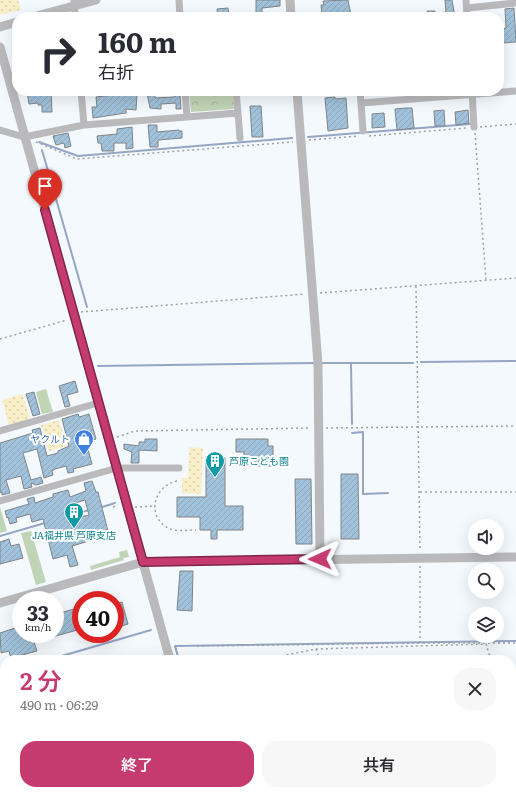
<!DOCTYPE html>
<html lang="ja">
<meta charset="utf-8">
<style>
body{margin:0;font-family:Literata,"Noto Sans JP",serif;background:#f7f7f7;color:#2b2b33;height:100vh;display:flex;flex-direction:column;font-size:15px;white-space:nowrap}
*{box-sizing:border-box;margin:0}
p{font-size:13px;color:#7c7c81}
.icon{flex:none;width:22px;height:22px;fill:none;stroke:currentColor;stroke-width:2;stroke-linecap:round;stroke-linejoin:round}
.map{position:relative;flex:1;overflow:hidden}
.sheet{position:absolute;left:0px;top:655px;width:516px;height:140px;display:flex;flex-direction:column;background:#fff;border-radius:16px 16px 0 0;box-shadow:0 4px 16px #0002}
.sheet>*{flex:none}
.top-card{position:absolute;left:12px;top:12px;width:492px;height:84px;border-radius:16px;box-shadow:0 4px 16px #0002;background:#fff;color:#2b2b33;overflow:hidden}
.fabs{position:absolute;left:468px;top:519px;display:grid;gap:8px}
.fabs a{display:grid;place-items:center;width:36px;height:36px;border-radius:50%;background:#fff;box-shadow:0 4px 16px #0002;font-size:20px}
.speed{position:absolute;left:12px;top:591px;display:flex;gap:8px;font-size:20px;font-weight:700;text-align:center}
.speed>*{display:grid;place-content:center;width:52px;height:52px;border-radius:50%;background:#fff;box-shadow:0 4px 16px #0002;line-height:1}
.speed small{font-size:10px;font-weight:400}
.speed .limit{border:6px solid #d22;background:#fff;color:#111}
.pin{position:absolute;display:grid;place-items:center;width:34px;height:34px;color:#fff;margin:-41px -17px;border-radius:50% 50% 50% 0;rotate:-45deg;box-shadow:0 0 4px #0007}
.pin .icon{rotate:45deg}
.me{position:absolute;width:44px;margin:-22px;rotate:269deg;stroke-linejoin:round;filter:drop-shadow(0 0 3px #0008)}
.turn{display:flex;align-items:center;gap:14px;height:84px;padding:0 20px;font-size:18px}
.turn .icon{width:52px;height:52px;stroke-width:2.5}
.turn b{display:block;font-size:28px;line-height:34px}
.round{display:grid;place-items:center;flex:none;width:42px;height:42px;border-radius:16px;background:#f7f7f7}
.overview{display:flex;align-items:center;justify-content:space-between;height:68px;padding:0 20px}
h1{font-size:24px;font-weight:600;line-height:30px;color:#c63b6f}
.button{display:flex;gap:8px;margin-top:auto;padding:8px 20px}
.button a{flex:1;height:46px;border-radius:16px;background:#c63b6f;color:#fff;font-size:16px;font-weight:600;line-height:46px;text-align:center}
.button a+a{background:#f7f7f7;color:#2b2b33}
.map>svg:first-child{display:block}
</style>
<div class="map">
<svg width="516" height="795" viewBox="0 0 516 795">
<defs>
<pattern id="forest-crowns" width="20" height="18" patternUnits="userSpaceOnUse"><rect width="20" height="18" fill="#c0d4b6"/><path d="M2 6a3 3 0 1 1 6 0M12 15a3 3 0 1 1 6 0" fill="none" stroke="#a5b69c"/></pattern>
<pattern id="sand-dots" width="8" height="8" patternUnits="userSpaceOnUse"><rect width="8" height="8" fill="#f8efc9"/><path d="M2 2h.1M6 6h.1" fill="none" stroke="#d4ccac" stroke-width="1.8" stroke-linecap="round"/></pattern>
<pattern id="building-hatch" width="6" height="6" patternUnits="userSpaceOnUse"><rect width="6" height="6" fill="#a1c2da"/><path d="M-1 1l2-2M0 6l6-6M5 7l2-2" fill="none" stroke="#8aa6bb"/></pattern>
</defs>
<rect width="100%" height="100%" fill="#f4f9fd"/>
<path fill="#c0d4b6" d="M 46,389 L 53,412 L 42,414 L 36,392 Z
M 0,507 L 7,531 L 0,533 Z
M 31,531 L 46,582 L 36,585 L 21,533 Z
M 127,550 L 129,557 L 123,558 L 124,560 L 91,570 L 90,566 L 120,557 L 119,552 Z"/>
<path fill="url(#forest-crowns)" d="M 189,91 L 233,91 L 234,109 L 191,112 Z"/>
<path fill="url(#sand-dots)" d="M 0,0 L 18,0 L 21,10 L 0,15 Z
M 23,394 L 30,419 L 9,425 L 2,400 Z
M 59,420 L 67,446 L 49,451 L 41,425 Z
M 189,447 L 203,448 L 201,494 L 182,493 L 182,478 L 188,478 Z"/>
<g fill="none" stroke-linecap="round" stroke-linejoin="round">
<path stroke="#95a6c5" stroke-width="2" d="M 308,137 L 471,124
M 39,142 L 78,156 L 292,138
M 42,150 L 87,307
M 421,362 L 516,361
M 320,363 L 413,363
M 351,363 L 352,424
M 98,366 L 315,363
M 352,433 L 363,432 L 363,494 L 388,493
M 99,508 L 115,503
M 72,515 L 89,510
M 0,536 L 45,523
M 48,660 L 151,630
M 179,660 L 175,646 L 516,641
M 0,674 L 5,672
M 511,781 L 516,779
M 216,790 L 217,795
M 463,795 L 479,790"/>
</g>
<path fill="url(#building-hatch)" stroke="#808488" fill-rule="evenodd" d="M 256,0 L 280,0 L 280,6 L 262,8 L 262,17 L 256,17 Z
M 348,0 L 351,15 L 324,17 L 324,15 L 322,15 L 321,5 L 324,5 L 323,1 Z
M 445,0 L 452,0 L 455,17 L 437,17 L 437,13 L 446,12 Z
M 228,8 L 229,17 L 218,17 L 217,9 Z
M 514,8 L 516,42 L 503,43 L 502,29 L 506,28 L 505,9 Z
M 427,11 L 435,11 L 436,17 L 428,17 Z
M 27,91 L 51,91 L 52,112 L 42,112 L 42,105 L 38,105 L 38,103 L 29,104 Z
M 128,93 L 137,94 L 136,110 L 126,109 L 126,113 L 93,118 L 92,107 L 97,107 L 96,97 Z
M 147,93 L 155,93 L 155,98 L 175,97 L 175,95 L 180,94 L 181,109 L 176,109 L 176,103 L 161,104 L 161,109 L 150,108 Z
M 335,97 L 335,99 L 346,98 L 348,128 L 328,131 L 325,98 Z
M 250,106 L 261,106 L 263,137 L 252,137 Z
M 406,108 L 412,108 L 414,128 L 397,130 L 395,109 Z
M 444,110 L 445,126 L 435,126 L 434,111 Z
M 468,110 L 469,123 L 456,125 L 455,112 Z
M 384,113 L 385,127 L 372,128 L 372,114 Z
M 148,125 L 157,125 L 157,132 L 179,130 L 179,131 L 182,131 L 182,138 L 158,140 L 158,147 L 150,147 Z
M 132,127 L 133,148 L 126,149 L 126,143 L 114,143 L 114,151 L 102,151 L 101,143 L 98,143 L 97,136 L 117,134 L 117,129 Z
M 68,133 L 71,146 L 65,148 L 64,143 L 56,145 L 53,136 Z
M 75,381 L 78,392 L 67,395 L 70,406 L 65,407 L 59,386 Z
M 34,392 L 40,414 L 33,416 L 26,394 Z
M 78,414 L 79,417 L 89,414 L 96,439 L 86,442 L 92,464 L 73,469 L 74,472 L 68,473 L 66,466 L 55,469 L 52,471 L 53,475 L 44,478 L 37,449 L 23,453 L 31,480 L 41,477 L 43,483 L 36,485 L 31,483 L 32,487 L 24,489 L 21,476 L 6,480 L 10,493 L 2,495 L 2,492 L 0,493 L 0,443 L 33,433 L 32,430 L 40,428 L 47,456 L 58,453 L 58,451 L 69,446 L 62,419 Z
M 145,439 L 157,439 L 157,451 L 139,450 L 139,463 L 131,463 L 132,452 L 124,449 L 124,444 L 139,446 L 139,442 L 145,442 Z
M 236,439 L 268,439 L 268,446 L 273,446 L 273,466 L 244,466 L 244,452 L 236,452 Z
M 206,458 L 225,458 L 225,506 L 243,506 L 243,530 L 217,530 L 217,539 L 211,539 L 211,530 L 200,530 L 200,517 L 177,517 L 177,497 L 206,497 Z
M 341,474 L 358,474 L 359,539 L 341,539 Z
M 295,479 L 311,479 L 312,544 L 296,544 Z
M 92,481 L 96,492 L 98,492 L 109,535 L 72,546 L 78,565 L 70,567 L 67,555 L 53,559 L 43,519 L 32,522 L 30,514 L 16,518 L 17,522 L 10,524 L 8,517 L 7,518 L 5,511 L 29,504 L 27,499 L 34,497 L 35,503 L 53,497 L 53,494 L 68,490 L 70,497 L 86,491 L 84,483 ZM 85,500 L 89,515 L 76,518 L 72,504 Z
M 9,539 L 11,546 L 19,544 L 23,558 L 0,564 L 0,542 Z
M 180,571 L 193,571 L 192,611 L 177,610 Z
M 122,602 L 128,624 L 115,628 L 115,604 Z
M 81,607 L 81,629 L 34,642 L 37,651 L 11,658 L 9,651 L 1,653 L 0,633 L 21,626 L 21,634 L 55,634 L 55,618 L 61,616 L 60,613 Z"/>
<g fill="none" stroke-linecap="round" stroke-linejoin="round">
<path stroke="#9ea2a5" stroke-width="1.5" stroke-dasharray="2 3" stroke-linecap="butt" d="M 480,127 L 516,124
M 475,133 L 486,280
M 369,136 L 467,128
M 309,140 L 359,136
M 36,142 L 77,159 L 293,142
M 416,286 L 420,550
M 320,293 L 516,278
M 81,312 L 305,294
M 0,339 L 67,320
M 326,428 L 516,426
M 117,437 L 135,431 L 310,428
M 177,481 C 155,485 145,515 168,528 C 176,532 187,530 196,530
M 420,492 L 516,492
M 113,507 L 118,505
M 135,507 L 154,506
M 420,566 L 420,643 L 516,643
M 197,646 L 420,643
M 316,649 L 320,660
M 262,660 L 316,649 L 486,644 L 491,660
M 511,717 L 516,716
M 0,735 L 5,734
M 359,790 L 360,795
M 238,795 L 256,790"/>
<path stroke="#bababc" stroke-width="7" d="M 74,0 L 75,17
M 179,0 L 180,17
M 466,0 L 467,17
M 467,8 L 516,3
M 81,91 L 84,125
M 185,91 L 187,117 L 238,113 L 236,91
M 360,91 L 361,103 L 516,91
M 472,91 L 474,127
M 361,103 L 363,131
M 238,113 L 240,138
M 0,130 L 24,137 L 84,125 L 187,117
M 0,431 L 98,403
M 0,501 L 117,468 L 179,468"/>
<path stroke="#bababc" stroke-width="9" d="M 290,0 L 291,17
M 33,17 L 96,0
M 0,27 L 17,22
M 0,47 L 170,660
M 297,91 L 318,364 L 320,559
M 0,603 L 143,562 L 516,557
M 208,790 L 209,795"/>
</g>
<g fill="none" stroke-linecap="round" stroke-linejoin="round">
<g stroke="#812648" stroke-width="10">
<path id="route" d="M 45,210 L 143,562 L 320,559"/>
</g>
<use href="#route" stroke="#c63b6f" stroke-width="7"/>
</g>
<defs>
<g id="shop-pin" transform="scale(1)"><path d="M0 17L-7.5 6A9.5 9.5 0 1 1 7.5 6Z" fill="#3f7fe0" stroke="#fff"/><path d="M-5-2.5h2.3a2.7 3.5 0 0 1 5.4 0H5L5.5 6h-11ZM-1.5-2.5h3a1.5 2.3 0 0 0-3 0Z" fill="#fff"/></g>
<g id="building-pin" transform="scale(1)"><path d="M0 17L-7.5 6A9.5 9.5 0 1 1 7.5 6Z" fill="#0f9aa8" stroke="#fff"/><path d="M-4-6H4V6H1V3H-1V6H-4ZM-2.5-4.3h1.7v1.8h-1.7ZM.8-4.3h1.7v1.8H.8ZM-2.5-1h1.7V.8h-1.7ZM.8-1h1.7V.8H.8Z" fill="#fff"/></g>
</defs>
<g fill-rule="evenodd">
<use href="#shop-pin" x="84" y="439"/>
<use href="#building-pin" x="215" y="461"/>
<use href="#building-pin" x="74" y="512"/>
</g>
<g text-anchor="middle" stroke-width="4" stroke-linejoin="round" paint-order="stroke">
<g font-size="10" fill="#366cbe" stroke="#fff" text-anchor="end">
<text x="70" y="443">ヤクルト</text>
</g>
<g font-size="10" fill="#0d838f" stroke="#fff" text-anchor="start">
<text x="229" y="465">芦原こども園</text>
<text x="74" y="539" text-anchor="middle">JA福井県 芦原支店</text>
</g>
</g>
</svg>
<div class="fabs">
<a><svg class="icon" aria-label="sound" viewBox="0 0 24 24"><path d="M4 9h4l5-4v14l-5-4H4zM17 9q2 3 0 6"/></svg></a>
<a><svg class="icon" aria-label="search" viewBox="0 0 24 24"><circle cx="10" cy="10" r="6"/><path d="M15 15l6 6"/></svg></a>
<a><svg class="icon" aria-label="layers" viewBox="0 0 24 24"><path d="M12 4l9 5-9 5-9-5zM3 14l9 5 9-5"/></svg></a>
</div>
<div class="speed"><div>33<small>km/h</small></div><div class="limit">40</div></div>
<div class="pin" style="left:45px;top:210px;background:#d93025"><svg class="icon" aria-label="arrive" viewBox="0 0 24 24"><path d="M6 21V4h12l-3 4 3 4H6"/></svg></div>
<svg class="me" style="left:320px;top:559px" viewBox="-20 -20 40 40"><path d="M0-17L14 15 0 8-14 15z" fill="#c63b6f" stroke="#fff" stroke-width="4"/></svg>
<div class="top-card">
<div class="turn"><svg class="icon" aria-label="right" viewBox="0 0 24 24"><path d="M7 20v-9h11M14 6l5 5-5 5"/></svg><div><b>160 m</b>右折</div></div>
</div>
<section class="sheet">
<div class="overview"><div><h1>2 分</h1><p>490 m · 06:29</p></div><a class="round"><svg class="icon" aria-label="close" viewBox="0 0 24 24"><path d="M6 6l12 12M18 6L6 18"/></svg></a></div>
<div class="button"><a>終了</a><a>共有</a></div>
</section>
</div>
